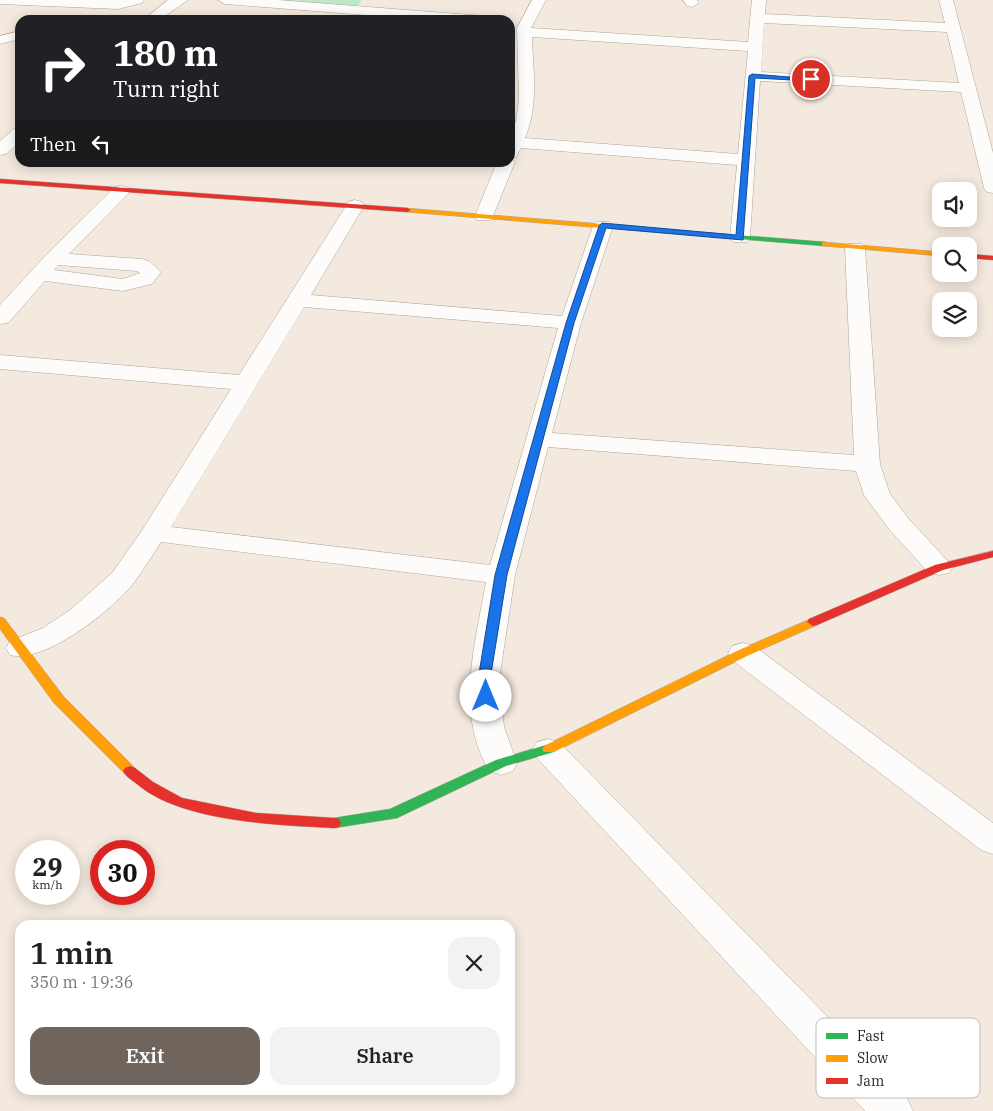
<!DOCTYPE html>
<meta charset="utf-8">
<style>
body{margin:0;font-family:"IBM Plex Serif",serif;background:#f2f2f2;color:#222;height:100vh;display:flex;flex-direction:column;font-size:19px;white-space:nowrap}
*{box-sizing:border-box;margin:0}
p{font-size:16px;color:#767676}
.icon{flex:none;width:28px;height:28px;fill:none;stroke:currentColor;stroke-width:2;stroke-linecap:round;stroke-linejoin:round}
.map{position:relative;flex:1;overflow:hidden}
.side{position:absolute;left:15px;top:920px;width:500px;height:175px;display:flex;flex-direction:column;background:#fff;border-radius:15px;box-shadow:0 2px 12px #0003}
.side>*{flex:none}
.hud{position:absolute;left:15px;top:15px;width:500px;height:152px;border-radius:15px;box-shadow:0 2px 12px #0003;background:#202124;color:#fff;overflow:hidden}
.fabs{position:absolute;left:932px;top:182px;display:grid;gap:10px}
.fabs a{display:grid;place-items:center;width:45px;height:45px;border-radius:10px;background:#fff;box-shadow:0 2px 12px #0003;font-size:25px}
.speed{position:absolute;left:15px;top:840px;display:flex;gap:10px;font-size:25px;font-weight:700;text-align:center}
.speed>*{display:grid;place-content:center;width:65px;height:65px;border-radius:50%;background:#fff;box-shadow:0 2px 12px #0003;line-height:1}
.speed small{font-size:12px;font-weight:400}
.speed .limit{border:8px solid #d22;background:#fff;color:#111}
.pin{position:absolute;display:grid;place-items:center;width:42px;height:42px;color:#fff;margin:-21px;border:2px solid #fff;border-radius:50%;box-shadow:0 1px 5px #0007}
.me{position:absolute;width:55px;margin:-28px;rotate:0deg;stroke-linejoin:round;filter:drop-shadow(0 0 4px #0008)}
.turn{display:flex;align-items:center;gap:18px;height:105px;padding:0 15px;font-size:22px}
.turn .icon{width:65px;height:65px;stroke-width:2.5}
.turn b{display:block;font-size:35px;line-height:42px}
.then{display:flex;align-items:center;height:48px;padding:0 15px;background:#0003;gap:10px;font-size:19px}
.round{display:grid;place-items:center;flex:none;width:52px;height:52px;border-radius:15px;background:#f2f2f2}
.overview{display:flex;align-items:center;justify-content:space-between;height:85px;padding:0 15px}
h1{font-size:30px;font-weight:600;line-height:38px}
.button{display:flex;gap:10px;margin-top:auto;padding:10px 15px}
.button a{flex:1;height:58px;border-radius:15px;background:#6f655c;color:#fff;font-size:20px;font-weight:600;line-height:58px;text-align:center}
.button a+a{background:#f2f2f2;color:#222}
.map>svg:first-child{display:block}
</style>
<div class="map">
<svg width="993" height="1111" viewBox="0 0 993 1111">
<rect width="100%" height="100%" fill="#f4e9de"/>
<path fill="#bde7c6" d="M 227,0 L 362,0 L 354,11 Z"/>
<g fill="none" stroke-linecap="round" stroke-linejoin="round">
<g stroke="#ada49a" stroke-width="1">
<path id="street" d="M 0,0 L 144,0 L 142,3 L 118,9 L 0,4 Z
M 168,0 L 188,0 L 159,20 L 143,20 Z
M 218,0 L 278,0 L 484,16 L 491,20 L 430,20 L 225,4 Z
M 532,0 L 546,0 L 531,28 L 748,42 L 752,0 L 766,0 L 765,14 L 945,23 L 939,0 L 953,0 L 993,153 L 993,193 L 987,192 L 984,188 L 961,92 L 760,81 L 750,238 L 747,242 L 733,242 L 730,238 L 737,165 L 521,148 L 516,157 L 511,158 L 515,162 L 493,216 L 491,220 L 477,220 L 475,216 L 497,162 L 510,162 L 510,134 L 516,121 L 519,100 L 517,28 ZM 764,23 L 947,32 L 959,83 L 761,72 ZM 532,37 L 748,51 L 738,154 L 525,138 C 539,105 533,71 532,37 Z
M 683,0 L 697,0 L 699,3 L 692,7 L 687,6 Z
M 20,31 L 20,39 L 0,44 L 0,36 Z
M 20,128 L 20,142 L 6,154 L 0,155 L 0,141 L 14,129 Z
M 121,186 L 127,187 L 130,191 L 127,195 L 69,254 L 142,259 L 149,261 L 161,272 L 152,284 L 123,291 L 45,281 L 8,323 L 0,324 L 0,305 L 46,255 L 115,187 ZM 58,265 L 137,271 L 140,273 L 123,279 L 54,270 Z
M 355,200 L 362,202 L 364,206 L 311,295 L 562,316 L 593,226 L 596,222 L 610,222 L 613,226 L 581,323 L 552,433 L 854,455 L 845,248 L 848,244 L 862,244 L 865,248 L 880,464 L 890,494 L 907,517 L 953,567 L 949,573 L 939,575 L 929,573 L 889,529 L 864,495 L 856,471 L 548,447 L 515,575 L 499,680 L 504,727 L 517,763 L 513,771 L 501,775 L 489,771 C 455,712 475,645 486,582 L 161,542 C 152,556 143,570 133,584 C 112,610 45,664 10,655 L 6,648 L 10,641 L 43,628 L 70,610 L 112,573 L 141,532 L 231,389 L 0,369 L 0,355 L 239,375 L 346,206 L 348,202 ZM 304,307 L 558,328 L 490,565 L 171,527 Z
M 743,643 L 754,646 L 993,823 L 993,854 L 981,850 L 732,660 L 728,653 L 732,646 Z
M 548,739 L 559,742 L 907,1098 L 913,1111 L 865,1111 L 537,758 L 532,750 L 537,742 Z"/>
</g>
<g stroke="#ada49a" stroke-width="1">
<path id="fast" d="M 624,226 L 825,242 L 829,244 L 825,246 L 627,230 L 623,228 Z
M 549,744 L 554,746 L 556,749 L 554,752 L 506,766 L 397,818 L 334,828 L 329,827 L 327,823 L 329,819 L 334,818 L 390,809 L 496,760 Z"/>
</g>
<g stroke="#ada49a" stroke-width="1">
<path id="slow" d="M 404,208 L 627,226 L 631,228 L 627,230 L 407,212 L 403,210 Z
M 822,242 L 941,252 L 941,256 L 825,246 L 822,246 Z
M 0,617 L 4,618 L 64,697 L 135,768 L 137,771 L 135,774 L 130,776 L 125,774 L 54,703 L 0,629 Z
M 813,618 L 817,619 L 819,622 L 817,625 L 747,656 L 554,752 L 544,752 L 542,749 L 544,746 L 739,650 Z"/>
</g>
<g stroke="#ada49a" stroke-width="1">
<path id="jam" d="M 0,179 L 407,208 L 411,210 L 407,212 L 0,183 Z
M 969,254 L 993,256 L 993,260 L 969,258 Z
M 993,551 L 993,557 L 943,570 L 817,625 L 813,626 L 807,622 L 809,619 L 935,565 Z
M 130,766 L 135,768 L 153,782 L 182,798 L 256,813 L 334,818 L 339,819 L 341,823 L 339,827 L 334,828 C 278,825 181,822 137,784 C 132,780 126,777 123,771 L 125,768 Z"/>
</g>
<use href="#street" fill="#fdfcfa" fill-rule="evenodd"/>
<use href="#fast" fill="#30b455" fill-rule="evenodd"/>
<use href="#slow" fill="#ff9f0a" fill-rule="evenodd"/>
<use href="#jam" fill="#e5322d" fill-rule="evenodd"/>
</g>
<path fill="#1a73e8" stroke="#114b97" d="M 752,74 L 814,79 L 811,81 L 755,78 L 743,240 L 606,228 L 574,323 L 507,575 L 490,680 L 492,696 L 490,699 L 481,699 L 478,680 L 495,575 L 566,323 L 599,226 L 602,223 L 736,235 L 749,76 Z"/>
<rect x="816" y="1018" width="164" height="80" rx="8" fill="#fff" stroke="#bebcb9" stroke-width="1"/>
<rect x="826" y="1033" width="22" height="6" fill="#30b455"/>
<rect x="826" y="1055" width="22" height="7" fill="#ff9f0a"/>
<rect x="826" y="1078" width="22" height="6" fill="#e5322d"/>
<g font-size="14" fill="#281e16">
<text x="857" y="1041">Fast</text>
<text x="857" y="1063">Slow</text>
<text x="857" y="1086">Jam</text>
</g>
</svg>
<div class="fabs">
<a><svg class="icon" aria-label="sound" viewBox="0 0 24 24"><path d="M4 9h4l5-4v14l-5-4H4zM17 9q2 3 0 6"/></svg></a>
<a><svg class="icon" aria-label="search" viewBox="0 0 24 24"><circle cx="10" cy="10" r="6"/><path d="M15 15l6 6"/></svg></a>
<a><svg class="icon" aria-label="layers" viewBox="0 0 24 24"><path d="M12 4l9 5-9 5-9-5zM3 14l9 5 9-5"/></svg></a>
</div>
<div class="speed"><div>29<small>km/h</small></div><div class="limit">30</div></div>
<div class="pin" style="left:811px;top:79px;background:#d93025"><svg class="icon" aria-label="arrive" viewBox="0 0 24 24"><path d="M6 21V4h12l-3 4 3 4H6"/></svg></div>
<svg class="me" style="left:486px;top:696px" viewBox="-20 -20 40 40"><circle r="19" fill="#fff"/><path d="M0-13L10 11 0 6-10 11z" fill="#1a73e8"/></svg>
<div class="hud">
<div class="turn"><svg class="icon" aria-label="right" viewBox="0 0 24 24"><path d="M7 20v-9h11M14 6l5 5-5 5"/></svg><div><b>180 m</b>Turn right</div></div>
<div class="then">Then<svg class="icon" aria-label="left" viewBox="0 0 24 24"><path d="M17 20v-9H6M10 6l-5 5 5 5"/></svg></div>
</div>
<section class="side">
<div class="overview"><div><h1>1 min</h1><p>350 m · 19:36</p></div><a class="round"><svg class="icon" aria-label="close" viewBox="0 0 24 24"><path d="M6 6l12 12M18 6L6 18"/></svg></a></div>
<div class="button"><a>Exit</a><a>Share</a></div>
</section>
</div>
